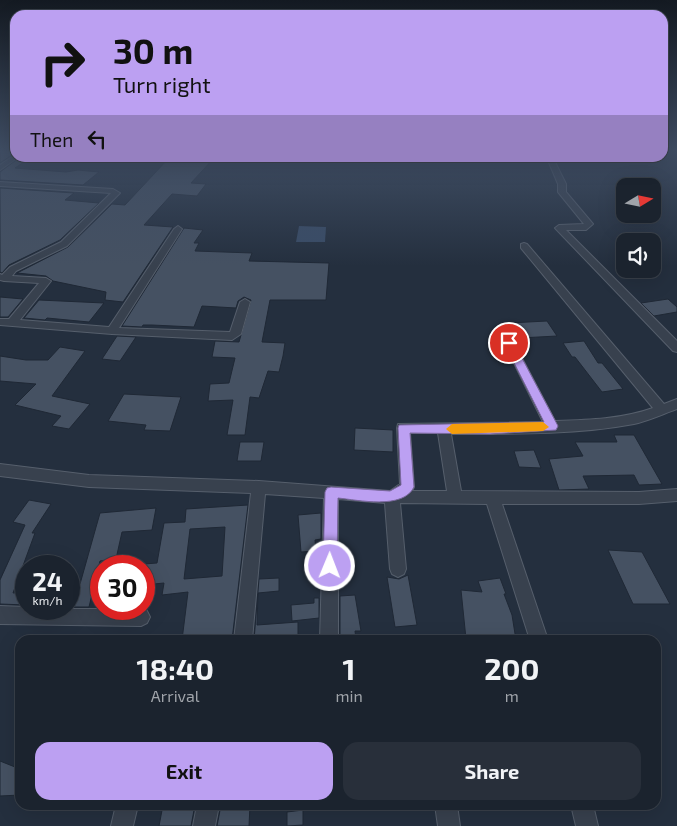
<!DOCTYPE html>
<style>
body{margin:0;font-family:"Exo 2",sans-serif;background:#282f3a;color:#f1f3f6;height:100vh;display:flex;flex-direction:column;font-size:19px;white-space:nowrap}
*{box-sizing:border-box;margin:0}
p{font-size:16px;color:#a0a4aa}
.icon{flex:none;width:28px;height:28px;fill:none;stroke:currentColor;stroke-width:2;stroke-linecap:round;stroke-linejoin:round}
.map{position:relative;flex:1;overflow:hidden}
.panel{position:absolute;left:15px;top:635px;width:646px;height:175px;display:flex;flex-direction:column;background:#1b232e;border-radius:15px;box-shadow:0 5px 20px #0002,0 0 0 1px #39404a}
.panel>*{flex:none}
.top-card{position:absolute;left:10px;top:10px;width:658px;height:152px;border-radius:15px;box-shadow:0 5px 20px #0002,0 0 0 1px #39404a;background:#bca0f2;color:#111;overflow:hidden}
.needle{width:32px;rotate:80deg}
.buttons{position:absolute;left:616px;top:178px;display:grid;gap:10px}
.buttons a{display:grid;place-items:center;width:45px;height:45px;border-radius:10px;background:#1b232e;box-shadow:0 5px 20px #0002,0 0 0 1px #39404a;font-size:25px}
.speed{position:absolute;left:15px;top:555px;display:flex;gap:10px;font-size:25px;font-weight:700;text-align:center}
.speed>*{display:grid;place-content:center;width:65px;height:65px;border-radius:50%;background:#1b232e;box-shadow:0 5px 20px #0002,0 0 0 1px #39404a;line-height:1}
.speed small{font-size:12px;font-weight:400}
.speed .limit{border:8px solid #d22;background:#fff;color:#111}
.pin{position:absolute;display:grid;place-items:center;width:42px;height:42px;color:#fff;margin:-21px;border:2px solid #fff;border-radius:50%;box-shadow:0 1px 5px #0007}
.me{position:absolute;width:55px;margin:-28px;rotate:1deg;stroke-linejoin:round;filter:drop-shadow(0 0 4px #0008)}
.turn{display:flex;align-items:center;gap:18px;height:105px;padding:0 20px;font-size:22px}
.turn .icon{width:65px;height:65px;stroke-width:2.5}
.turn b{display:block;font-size:35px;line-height:42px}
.then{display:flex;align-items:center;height:48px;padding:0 20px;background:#0003;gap:10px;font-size:19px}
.eta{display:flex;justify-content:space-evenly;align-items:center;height:85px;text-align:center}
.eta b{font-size:30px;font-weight:700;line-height:35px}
.cta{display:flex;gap:10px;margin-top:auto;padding:10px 20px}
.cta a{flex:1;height:58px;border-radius:15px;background:#bca0f2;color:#111;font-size:20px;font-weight:700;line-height:58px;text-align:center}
.cta a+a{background:#282f3a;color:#f1f3f6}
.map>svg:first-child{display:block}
</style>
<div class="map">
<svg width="677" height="826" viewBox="0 0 677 826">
<rect width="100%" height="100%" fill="#242f3e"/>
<path fill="#394c67" d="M 299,226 L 326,227 L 325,242 L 296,242 Z"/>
<path fill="#455162" stroke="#1f2835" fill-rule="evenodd" d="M 0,150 L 15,150 L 15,153 L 0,163 Z
M 19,158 L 30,158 L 15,168 L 66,172 L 78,170 L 99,172 L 83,185 L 0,180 L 0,172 Z
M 169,158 L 214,158 L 191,183 L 206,184 L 197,196 L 172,194 L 144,225 L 173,227 L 123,302 L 105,300 L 106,292 L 53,281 L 46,276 L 17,273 L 68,247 L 112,204 L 125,205 Z
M 0,188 L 74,193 L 65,200 L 99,203 L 60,240 L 9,265 L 2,273 L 0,272 Z
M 184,228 L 203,230 L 194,243 L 199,243 L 195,251 L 252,253 L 249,261 L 329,263 L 326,300 L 270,300 L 262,342 L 285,343 L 283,356 L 279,372 L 268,371 L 259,398 L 250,397 L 245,435 L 227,435 L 233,400 L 208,401 L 210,384 L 229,383 L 235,358 L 212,357 L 215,341 L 239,342 L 251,300 L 244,297 L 238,301 L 236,308 L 202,306 L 194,327 L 152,325 L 143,325 L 142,327 L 122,326 Z
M 0,297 L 23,299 L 8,317 L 0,317 Z
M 668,299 L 677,307 L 677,312 L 654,316 L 641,303 Z
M 39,300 L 104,303 L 89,322 L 47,318 L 45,320 L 24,318 Z
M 547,321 L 557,336 L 520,338 L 509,323 Z
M 117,336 L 136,337 L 120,361 L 102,359 Z
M 584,341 L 598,363 L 602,363 L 623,389 L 602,392 L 575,357 L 572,357 L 563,343 Z
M 60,347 L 85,351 L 52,396 L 90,404 L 69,429 L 52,426 L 61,416 L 15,405 L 36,384 L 0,381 L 0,356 L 26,360 L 48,360 Z
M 124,394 L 181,397 L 170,431 L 144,430 L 146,425 L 108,421 Z
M 355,428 L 393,430 L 393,452 L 354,450 Z
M 614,435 L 634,435 L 662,484 L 639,485 L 634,475 L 583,476 L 589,489 L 559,490 L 549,459 L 583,456 L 575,442 L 617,442 Z
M 240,442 L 264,442 L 261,461 L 237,461 Z
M 534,450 L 541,468 L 519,467 L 514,451 Z
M 29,500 L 51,504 L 32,533 L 35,533 L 13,593 L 26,592 L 26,605 L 0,604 L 0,580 L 25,525 L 13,522 Z
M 248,505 L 232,640 L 182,640 L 188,592 L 162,595 L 164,583 L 144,585 L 144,564 L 157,563 L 164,523 L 185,522 L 186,509 ZM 225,527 L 222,576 L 184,579 L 190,529 Z
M 156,508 L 152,530 L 122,532 L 116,559 L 100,561 L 89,607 L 69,607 L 69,585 L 80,584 L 100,513 Z
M 321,513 L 321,539 L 315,540 L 316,551 L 301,552 L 298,515 Z
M 608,550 L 642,552 L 670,604 L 633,604 Z
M 408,575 L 417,625 L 395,627 L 387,577 L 399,579 Z
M 279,578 L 279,591 L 258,593 L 257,625 L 298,622 L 298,636 L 282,637 L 282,640 L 254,640 L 259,579 Z
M 500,578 L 506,594 L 504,594 L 512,615 L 516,640 L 466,639 L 461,590 L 482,592 L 478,581 Z
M 355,595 L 361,631 L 355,631 L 356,640 L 340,640 L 340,596 Z
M 314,598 L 319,598 L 319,618 L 292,621 L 291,605 L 314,603 Z
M 0,761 L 20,769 L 20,795 L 0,796 Z
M 163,805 L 195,805 L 191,826 L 159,826 Z
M 221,805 L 250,805 L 249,826 L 217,826 Z
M 303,810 L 303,825 L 287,826 L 287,812 Z"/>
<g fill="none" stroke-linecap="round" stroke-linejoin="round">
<g stroke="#565f6c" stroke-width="2">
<path id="minor" d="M 15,155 L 17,158 L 0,170 L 0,165 Z
M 547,158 L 553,158 L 566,184 L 566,192 L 593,224 L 586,230 L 566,230 L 677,341 L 677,352 L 673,351 L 555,228 L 559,225 L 584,224 L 558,192 L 558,184 Z
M 0,182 L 113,189 L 120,193 L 67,246 L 16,271 L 12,276 L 46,278 L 51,281 L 20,320 L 109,327 L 174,229 L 178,226 L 182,229 L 119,328 L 230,332 L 240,302 L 245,299 L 250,302 L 241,334 L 232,340 L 112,334 L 0,325 L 0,319 L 9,319 L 39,283 L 4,281 L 0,280 L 0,274 L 2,275 L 10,267 L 61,242 L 111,193 L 0,186 Z
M 524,243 L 527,244 L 664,404 L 677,399 L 677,409 C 663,414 648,421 634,424 C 576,435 510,434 451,434 L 461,491 L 639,492 L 677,489 L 677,501 L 639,504 L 502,504 L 548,640 L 530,640 L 487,504 L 400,503 L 406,569 L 404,574 L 398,577 L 392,574 L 390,569 L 385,503 L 338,499 L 338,640 L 320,640 L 324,498 L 265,494 L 252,640 L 234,640 L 251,493 L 89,487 L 0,476 L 0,464 L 89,475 L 259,481 L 390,491 L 400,484 L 397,428 L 398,424 L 543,422 L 504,343 L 509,339 L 514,343 L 555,421 C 589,420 622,419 653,408 L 521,248 L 521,244 ZM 410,433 L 438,433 L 447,491 L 412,491 L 414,487 Z
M 0,606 L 26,607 L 26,609 L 142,609 L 147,611 L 150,617 L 147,623 L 141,626 L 0,624 Z
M 116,805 L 138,805 L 133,826 L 111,826 Z
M 197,805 L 219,805 L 215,826 L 193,826 Z
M 435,805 L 457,805 L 460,826 L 438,826 Z
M 571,805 L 593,805 L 598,826 L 576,826 Z"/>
</g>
<use href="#minor" fill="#38414e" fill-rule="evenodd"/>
</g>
<linearGradient id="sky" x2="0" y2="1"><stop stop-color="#141a22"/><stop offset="0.56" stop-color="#3f4d63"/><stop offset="1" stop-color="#3f4d63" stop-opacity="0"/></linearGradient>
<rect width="677" height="266" fill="url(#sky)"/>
<path fill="#bca0f2" stroke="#7a689d" d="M 509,339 L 514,343 L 558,426 L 556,430 L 490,434 L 410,433 L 414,487 C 403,510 358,500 338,498 L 337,566 L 335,571 L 330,573 L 325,571 L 323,566 L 325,492 L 327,488 L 331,487 L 390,491 L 401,485 L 398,428 L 399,425 L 544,422 L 504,343 Z"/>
<path fill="#f59e0b" d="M 543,422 L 549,427 L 543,431 L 452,434 L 446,429 L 452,424 Z"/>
</svg>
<div class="buttons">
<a><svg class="needle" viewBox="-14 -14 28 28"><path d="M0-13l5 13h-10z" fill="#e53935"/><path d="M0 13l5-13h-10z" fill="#a0a4aa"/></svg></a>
<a><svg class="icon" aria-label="sound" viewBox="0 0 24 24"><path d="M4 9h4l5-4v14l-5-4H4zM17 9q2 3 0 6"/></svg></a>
</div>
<div class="speed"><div>24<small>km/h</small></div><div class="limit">30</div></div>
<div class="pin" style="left:509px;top:343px;background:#d93025"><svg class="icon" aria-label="arrive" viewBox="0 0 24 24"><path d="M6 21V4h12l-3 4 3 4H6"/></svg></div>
<svg class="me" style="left:330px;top:566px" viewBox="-20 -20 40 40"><circle r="17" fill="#bca0f2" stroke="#fff" stroke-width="3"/><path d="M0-11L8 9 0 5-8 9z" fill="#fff"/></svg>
<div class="top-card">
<div class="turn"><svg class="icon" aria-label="right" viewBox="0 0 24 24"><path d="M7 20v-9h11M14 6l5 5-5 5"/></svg><div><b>30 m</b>Turn right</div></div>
<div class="then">Then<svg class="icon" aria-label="left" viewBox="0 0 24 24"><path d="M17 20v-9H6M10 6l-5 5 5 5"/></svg></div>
</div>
<section class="panel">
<div class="eta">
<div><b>18:40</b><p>Arrival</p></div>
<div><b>1</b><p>min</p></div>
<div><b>200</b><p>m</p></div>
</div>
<div class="cta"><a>Exit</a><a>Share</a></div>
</section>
</div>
